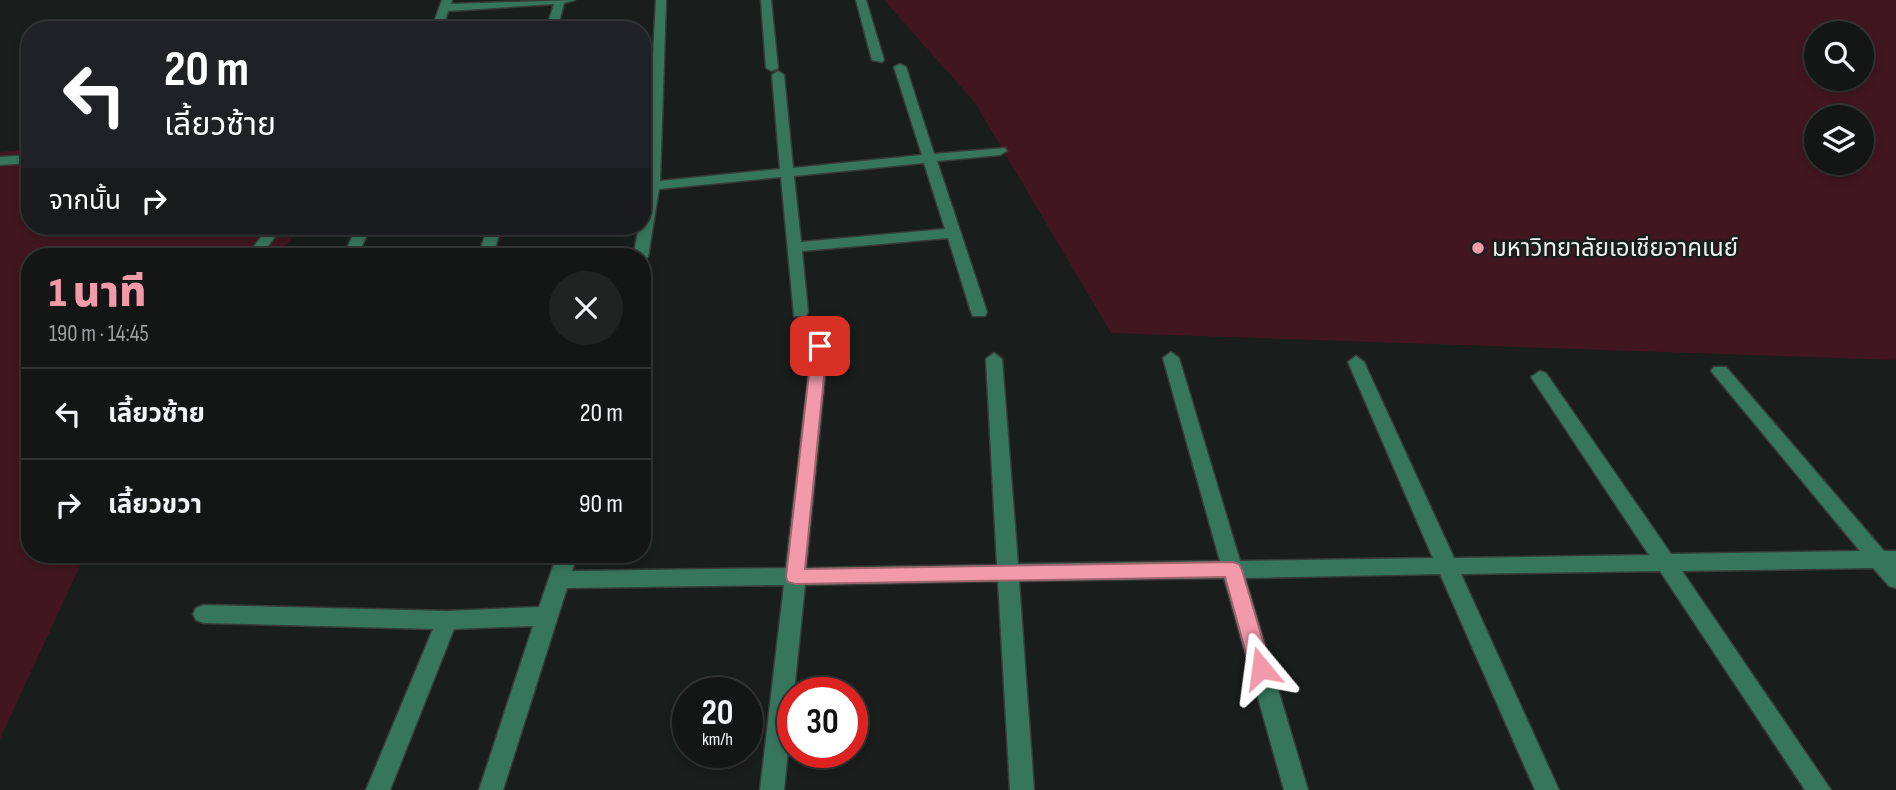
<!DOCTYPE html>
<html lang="th">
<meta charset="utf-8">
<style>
body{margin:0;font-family:"Sofia Sans Condensed","Noto Sans Thai",sans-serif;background:#202322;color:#f1f3f6;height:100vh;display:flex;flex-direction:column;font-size:26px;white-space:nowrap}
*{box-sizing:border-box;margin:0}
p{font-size:23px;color:#9d9fa0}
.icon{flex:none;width:38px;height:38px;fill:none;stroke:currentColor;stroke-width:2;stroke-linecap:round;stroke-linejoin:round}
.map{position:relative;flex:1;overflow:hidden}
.drawer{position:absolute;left:21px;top:248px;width:630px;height:315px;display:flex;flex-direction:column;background:#131615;border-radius:28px;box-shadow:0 4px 10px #0003,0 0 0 2px #323534}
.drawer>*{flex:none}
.hud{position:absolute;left:21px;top:21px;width:630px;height:214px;border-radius:28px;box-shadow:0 4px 10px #0003,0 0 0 2px #323534;background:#202124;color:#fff;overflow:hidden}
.buttons{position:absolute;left:1804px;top:21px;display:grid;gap:14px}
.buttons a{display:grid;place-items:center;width:70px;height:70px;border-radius:50%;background:#131615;box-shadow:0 4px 10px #0003,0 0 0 2px #323534;font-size:35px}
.speed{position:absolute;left:672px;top:677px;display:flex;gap:14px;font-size:35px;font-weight:700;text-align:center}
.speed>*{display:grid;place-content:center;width:91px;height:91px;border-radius:50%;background:#131615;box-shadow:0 4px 10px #0003,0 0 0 2px #323534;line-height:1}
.speed small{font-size:18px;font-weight:400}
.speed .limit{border:10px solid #d22;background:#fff;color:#111}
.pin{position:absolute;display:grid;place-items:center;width:60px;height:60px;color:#fff;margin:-30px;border-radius:14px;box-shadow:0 4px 10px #0006}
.me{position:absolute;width:77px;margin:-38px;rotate:344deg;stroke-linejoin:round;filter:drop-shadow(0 0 5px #0008)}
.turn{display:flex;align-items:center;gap:24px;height:147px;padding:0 28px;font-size:32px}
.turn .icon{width:91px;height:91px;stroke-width:2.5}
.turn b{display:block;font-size:49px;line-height:60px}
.then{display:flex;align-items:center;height:66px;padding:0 28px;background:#0003;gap:14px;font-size:26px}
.round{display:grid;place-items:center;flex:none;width:74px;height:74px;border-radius:37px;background:#202322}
.head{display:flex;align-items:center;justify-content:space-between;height:119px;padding:0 28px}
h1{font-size:42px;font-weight:800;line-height:52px;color:#f39aaa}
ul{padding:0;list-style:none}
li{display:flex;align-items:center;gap:21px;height:91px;padding:0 28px;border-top:2px solid #323534}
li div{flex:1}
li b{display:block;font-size:26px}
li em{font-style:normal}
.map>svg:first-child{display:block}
</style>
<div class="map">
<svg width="1896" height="790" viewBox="0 0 1896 790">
<rect width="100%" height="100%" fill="#191e1c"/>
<path fill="#411620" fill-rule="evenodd" d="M 884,0 L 1896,0 L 1896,360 L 1111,333 L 975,103 ZM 1816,33 L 1862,33 L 1862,79 L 1816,79 ZM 1816,117 L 1862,117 L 1862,163 L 1816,163 Z
M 30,149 L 30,226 L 299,226 L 279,257 L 30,257 L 30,555 L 85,555 L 0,739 L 0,152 Z"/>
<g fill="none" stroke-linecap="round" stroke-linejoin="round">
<g stroke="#373b39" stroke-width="3">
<path id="minor" d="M 442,0 L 452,0 L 451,4 L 575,0 L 564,3 L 557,30 L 546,30 L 554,4 L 448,11 L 442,30 L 431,30 Z
M 656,0 L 666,0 L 660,181 L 780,169 L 772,75 L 778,71 L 784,75 L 793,168 L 922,155 L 894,67 L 900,64 L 906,67 L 934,154 L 1005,148 L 1007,151 L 1000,155 L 937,161 L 987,312 L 985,316 L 973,316 L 971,312 L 948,238 L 802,251 L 808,312 L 806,316 L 794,316 L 781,177 L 659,189 L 648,257 L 642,261 L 642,257 L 633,257 L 639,226 L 642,226 L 645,191 L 642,191 L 642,183 L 646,182 ZM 924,163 L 945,229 L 801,242 L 794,176 Z
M 761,0 L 771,0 L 778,68 L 772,71 L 766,68 Z
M 856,0 L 866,0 L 884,60 L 882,62 L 872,60 Z
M 30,155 L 30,163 L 0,165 L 0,157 Z
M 269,226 L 283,226 L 260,257 L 246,257 Z
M 357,226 L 371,226 L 357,257 L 343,257 Z
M 488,226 L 502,226 L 492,257 L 478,257 Z
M 820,341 L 828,346 L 806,568 L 997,565 L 986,359 L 994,353 L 1002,359 L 1018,564 L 1220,561 L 1163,358 L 1171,352 L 1179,358 L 1240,561 L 1433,558 L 1348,362 L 1356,356 L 1364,362 L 1454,558 L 1649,555 L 1531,377 L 1540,371 L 1546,373 L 1671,554 L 1860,551 L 1711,371 L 1714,367 L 1726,367 L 1884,551 L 1896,551 L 1896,588 L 1889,586 L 1873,568 L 1682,571 L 1831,790 L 1805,790 L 1660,571 L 1461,574 L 1559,790 L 1535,790 L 1440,574 L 1245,578 L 1308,790 L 1284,790 L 1224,578 L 1019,581 L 1034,790 L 1010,790 L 998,581 L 805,585 L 784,790 L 760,790 L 784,585 L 567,588 L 503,790 L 479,790 L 533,626 L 454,629 L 390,790 L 366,790 L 433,629 L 204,623 L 196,620 L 193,614 L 196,608 L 204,605 L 447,611 L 539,607 L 557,555 L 577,555 L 572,571 L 786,568 L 812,346 Z"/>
</g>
<use href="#minor" fill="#37765e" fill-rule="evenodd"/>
</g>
<path fill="#f39aaa" stroke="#9e646e" stroke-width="2" d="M 820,341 L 827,346 L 805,569 L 1232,562 L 1239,564 L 1242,570 L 1271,668 L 1268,674 L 1261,677 L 1253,674 L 1250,668 L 1225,577 L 795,584 L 788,582 L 786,577 L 812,346 Z"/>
<circle fill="#f39aaa" stroke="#191e1c" stroke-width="2.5" cx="1478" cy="248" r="7"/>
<g text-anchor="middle" stroke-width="5" stroke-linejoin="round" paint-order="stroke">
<g font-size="24" fill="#ecf0ee" stroke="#191e1c" text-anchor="start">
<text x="1492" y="256">มหาวิทยาลัยเอเชียอาคเนย์</text>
</g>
</g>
</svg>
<div class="buttons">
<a><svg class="icon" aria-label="search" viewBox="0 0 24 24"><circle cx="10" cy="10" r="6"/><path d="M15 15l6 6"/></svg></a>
<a><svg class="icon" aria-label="layers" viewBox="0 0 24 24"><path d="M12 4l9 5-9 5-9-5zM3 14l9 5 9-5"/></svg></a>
</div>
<div class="speed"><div>20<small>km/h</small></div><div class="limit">30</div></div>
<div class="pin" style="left:820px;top:346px;background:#d93025"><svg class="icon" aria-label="arrive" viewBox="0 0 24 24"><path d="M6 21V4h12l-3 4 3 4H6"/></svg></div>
<svg class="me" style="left:1261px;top:668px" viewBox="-20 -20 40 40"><path d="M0-17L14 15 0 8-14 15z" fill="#f39aaa" stroke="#fff" stroke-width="4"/></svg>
<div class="hud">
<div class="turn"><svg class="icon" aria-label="left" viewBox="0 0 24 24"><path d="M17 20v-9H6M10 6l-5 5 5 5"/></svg><div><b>20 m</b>เลี้ยวซ้าย</div></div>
<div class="then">จากนั้น<svg class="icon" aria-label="right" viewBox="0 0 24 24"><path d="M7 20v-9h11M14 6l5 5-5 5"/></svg></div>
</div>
<section class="drawer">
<div class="head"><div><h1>1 นาที</h1><p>190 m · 14:45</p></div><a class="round"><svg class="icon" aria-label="close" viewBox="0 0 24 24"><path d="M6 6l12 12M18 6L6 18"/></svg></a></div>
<ul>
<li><svg class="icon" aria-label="left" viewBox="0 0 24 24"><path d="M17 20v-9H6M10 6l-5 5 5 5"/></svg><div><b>เลี้ยวซ้าย</b></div><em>20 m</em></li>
<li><svg class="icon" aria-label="right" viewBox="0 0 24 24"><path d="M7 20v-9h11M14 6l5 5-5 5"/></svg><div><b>เลี้ยวขวา</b></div><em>90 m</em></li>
</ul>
</section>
</div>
